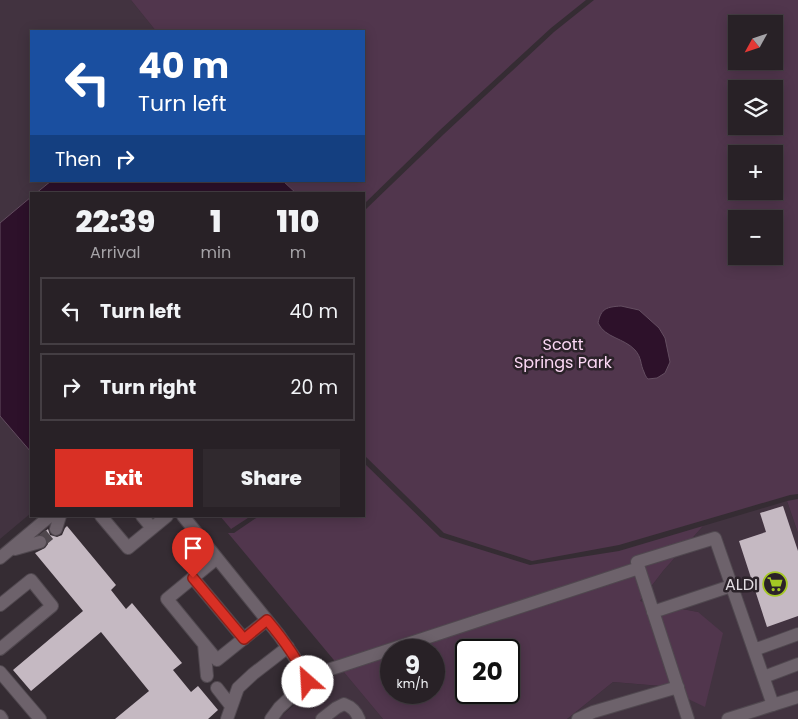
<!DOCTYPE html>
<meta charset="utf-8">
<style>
body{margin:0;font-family:Poppins,sans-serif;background:#30292e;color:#f1f3f6;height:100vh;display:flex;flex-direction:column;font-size:19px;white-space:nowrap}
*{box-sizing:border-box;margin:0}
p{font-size:16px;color:#a5a3a7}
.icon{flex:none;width:28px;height:28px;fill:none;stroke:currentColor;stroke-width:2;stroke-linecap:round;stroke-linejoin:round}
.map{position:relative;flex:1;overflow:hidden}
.drawer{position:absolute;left:30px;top:192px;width:335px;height:325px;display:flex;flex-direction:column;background:#282126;border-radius:0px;box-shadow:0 2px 12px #0003,0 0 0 1px #443e43}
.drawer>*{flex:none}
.top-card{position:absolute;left:30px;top:30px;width:335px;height:152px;border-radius:0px;box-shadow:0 2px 12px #0003,0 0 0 1px #443e43;background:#1a4fa0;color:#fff;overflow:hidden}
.needle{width:32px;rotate:230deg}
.tools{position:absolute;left:728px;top:15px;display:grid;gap:10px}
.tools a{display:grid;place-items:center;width:55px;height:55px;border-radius:0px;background:#282126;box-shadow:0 2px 12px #0003,0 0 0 1px #443e43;font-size:25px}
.speed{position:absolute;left:380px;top:639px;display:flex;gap:10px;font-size:25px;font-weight:700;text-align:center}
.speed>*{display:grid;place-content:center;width:65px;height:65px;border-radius:50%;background:#282126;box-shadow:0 2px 12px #0003,0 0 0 1px #443e43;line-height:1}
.speed small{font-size:12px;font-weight:400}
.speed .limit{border:2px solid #111;border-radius:8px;background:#fff;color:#111}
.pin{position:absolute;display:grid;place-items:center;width:42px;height:42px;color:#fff;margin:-51px -21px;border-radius:50% 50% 50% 0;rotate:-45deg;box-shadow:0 0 5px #0007}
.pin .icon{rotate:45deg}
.me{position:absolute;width:55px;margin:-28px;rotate:334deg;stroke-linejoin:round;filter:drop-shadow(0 0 4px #0008)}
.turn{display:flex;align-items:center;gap:18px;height:105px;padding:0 25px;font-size:22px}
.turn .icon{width:65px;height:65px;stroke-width:2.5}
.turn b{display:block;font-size:35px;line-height:42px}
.then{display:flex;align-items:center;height:48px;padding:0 25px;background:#0003;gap:10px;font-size:19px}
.eta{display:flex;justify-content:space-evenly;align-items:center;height:85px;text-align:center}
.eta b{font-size:30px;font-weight:800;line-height:35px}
.primary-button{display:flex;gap:10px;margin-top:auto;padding:10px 25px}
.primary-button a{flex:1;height:58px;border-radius:0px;background:#d93025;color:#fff;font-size:20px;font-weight:800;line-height:58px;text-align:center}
.primary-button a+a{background:#30292e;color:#f1f3f6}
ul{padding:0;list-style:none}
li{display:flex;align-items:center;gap:15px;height:68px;margin:0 10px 8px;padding:0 15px;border:2px solid #443e43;border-radius:0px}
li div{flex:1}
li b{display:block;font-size:19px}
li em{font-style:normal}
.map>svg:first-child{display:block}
</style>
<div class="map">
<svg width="798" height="719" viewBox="0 0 798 719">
<rect width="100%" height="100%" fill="#352c33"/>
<path fill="#423340" d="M 0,0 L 131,0 L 156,31 L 31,31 L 31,181 L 51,181 L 35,194 L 31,194 L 31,197 L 0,223 Z
M 0,416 L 31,452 L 31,513 L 0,539 Z
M 787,501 L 798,533 L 798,719 L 567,719 L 613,682 L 661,686 L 698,612 L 640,601 L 663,571 L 703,526 Z
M 339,666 L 383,719 L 278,719 Z"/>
<path fill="#51364d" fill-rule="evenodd" d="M 131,0 L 586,0 L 551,28 L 440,130 L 364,204 L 364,194 L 297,194 L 283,181 L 364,181 L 364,31 L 156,31 Z
M 594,0 L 798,0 L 798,494 L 790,495 L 619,545 L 532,561 L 444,533 L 364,455 L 364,211 L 444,134 L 554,32 ZM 736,24 L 774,24 L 774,61 L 736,61 ZM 736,89 L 774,89 L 774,126 L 736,126 ZM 736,154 L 774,154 L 774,191 L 736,191 ZM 736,219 L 774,219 L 774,256 L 736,256 Z
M 364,463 L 440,537 L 530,565 L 619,551 L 703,526 L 663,571 L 640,601 L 698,612 L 723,633 L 705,707 L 661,686 L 613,682 L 567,719 L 383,719 L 228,533 L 234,533 L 259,516 L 364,516 ZM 391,650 L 434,650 L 434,692 L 391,692 ZM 466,650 L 509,650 L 509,692 L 466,692 Z
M 798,499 L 798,533 L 787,501 Z
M 220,516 L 251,516 L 231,529 Z"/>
<path fill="#2d112a" stroke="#644e61" d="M 51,181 L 283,181 L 297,194 L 35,194 Z
M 31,197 L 31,452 L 0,416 L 0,223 Z
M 621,306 L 639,310 L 659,328 L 665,338 L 670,362 L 665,373 L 657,378 L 648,379 C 646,377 645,375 644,372 C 640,364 642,358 635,350 C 624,338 605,338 598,323 C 601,308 607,307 621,306 Z"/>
<path fill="#c5b9c2" d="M 783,506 L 798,551 L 798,616 L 767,627 L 739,541 L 766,532 L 760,513 Z
M 67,526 L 116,585 L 111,590 L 126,609 L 132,603 L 182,663 L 173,670 L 191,692 L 198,686 L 218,710 L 208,719 L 115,719 L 149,691 L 101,632 L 31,691 L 13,670 L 83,611 L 35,553 L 45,548 L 48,544 L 48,539 L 45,536 L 42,534 L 48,529 L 50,535 L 57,537 L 62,535 L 65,528 Z"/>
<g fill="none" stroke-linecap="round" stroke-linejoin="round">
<path stroke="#4f474d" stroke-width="12" stroke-dasharray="12 6" stroke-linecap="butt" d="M 40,542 L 56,529"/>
<g stroke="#50484f" stroke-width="14">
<path id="minor" d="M 101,516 L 128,548 L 167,516
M 142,516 L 152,528
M 183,516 L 279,635 L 302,668 L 307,682 L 279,708 L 271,719
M 56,529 L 60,516
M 15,549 L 40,542
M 0,558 L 50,516
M 217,558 L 167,599 L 217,660 L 267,620
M 193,578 L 244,639
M 0,605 L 31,580 L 52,606 L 0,649
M 653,612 L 731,586
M 204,644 L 207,676
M 754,650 L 798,634
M 0,672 L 40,719
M 764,677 L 798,664
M 307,682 L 328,670 L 639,568
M 217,688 L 231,706
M 0,716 L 2,719
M 227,719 L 238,688 L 253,674 L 288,647
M 322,719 L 336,708 L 344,704 C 352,707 356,711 359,719
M 578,719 L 593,712 L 678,687
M 688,719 L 637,562 L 715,538 L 773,705
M 728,719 L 798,697"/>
</g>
<use href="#minor" stroke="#6d626b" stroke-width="12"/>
</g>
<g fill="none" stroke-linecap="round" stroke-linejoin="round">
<g stroke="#8d1f18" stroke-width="12">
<path id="route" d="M 193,578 L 244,639 L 267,620 C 283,639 298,659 308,682"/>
</g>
<use href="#route" stroke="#d93025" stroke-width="9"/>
</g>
<defs>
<g id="supermarket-ring" transform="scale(1.25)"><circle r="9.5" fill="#2b2229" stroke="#a4c824" stroke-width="1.5"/><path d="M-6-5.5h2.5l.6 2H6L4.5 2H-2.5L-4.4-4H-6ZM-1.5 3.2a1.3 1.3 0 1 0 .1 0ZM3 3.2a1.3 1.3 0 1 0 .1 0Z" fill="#a4c824"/></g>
</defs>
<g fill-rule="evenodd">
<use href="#supermarket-ring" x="775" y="584"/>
</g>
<g text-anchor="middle" stroke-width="5" stroke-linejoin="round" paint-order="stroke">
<g font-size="16" fill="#fbd7f4" stroke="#2b2229">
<text x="563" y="350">Scott<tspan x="563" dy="18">Springs Park</tspan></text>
</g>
<g font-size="16" fill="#e3dde2" stroke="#2b2229" text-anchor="end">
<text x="758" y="590">ALDI</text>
</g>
</g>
</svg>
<div class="tools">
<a><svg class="needle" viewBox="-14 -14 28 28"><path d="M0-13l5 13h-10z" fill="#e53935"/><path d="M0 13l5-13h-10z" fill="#a5a3a7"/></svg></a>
<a><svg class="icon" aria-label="layers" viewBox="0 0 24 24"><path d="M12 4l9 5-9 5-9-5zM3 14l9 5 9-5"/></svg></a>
<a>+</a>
<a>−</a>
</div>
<div class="speed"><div>9<small>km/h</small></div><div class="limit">20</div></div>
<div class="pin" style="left:193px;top:578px;background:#d93025"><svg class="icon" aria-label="arrive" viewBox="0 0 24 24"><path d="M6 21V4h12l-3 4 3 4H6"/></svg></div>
<svg class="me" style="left:308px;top:682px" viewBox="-20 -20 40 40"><circle r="19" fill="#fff"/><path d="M0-13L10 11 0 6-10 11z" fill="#d93025"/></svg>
<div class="top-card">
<div class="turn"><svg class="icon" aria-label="left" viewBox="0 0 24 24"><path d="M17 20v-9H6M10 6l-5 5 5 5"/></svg><div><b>40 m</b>Turn left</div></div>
<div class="then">Then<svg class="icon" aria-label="right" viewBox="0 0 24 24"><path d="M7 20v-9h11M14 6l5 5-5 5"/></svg></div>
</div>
<section class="drawer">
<div class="eta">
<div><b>22:39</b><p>Arrival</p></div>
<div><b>1</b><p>min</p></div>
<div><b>110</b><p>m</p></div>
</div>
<ul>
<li><svg class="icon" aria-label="left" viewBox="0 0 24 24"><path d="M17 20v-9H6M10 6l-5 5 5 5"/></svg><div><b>Turn left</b></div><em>40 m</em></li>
<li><svg class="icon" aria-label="right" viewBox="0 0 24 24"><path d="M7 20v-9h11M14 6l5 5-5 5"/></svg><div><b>Turn right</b></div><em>20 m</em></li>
</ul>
<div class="primary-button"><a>Exit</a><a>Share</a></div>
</section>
</div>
